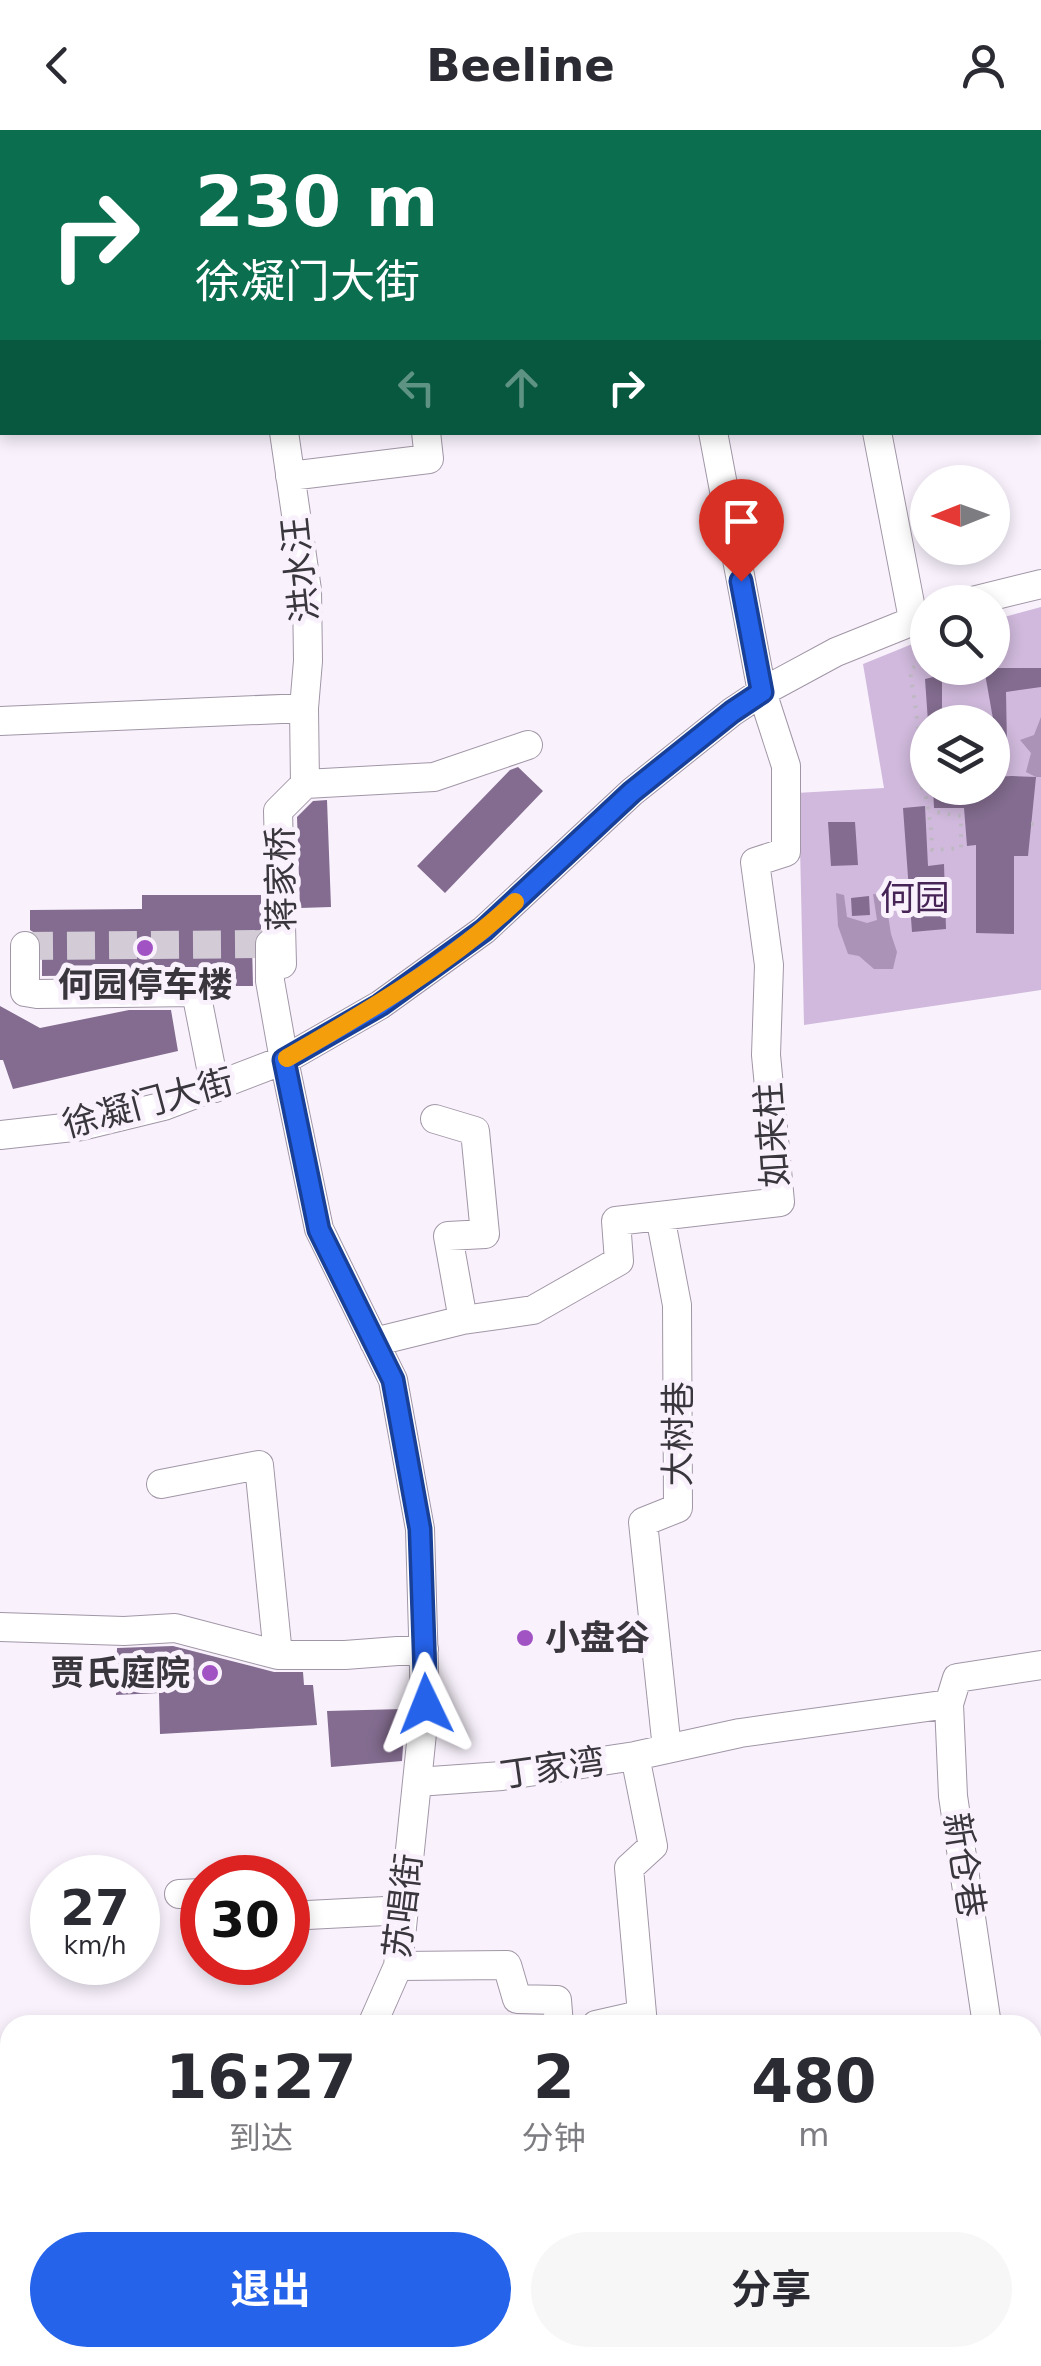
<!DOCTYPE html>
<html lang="zh">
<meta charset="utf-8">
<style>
body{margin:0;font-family:"DejaVu Sans","Noto Sans SC",sans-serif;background:#f7f7f7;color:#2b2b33;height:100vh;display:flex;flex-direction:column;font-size:38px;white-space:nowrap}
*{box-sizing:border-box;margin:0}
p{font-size:32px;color:#7c7c81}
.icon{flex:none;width:55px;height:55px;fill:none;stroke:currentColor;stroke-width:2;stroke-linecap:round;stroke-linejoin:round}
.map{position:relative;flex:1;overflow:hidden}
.side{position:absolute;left:0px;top:1885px;width:1042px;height:352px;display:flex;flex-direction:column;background:#fff;border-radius:30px 30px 0 0;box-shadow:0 5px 15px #0003}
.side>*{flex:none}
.banner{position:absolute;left:0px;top:0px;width:1042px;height:305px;box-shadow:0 5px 15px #0003;background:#0b6e4f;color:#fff;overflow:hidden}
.needle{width:65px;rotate:269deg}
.controls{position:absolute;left:910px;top:335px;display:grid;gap:20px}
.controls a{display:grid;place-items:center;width:100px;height:100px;border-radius:50%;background:#fff;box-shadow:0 5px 15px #0003;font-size:50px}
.speed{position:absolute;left:30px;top:1725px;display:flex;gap:20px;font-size:50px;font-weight:700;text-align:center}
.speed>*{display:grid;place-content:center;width:130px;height:130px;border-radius:50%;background:#fff;box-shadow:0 5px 15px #0003;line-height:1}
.speed small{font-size:25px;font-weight:400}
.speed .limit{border:15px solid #d22;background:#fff;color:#111}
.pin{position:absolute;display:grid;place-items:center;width:85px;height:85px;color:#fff;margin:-102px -42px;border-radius:50% 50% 50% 0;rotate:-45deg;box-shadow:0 0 10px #0007}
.pin .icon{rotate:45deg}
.me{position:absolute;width:110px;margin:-55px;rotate:358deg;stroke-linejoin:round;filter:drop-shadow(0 0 8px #0008)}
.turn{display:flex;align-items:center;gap:35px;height:210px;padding:0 30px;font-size:45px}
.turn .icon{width:130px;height:130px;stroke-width:2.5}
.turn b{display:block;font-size:70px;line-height:85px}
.lanes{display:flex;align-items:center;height:95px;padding:0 30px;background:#0003;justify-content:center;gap:50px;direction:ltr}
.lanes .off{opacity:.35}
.eta{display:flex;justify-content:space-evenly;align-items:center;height:170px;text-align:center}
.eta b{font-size:60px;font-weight:700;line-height:70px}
.cta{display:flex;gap:20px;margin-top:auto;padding:20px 30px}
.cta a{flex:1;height:115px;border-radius:60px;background:#2563eb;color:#fff;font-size:40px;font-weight:700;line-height:115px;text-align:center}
.cta a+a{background:#f7f7f7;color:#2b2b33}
header{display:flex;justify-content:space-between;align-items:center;height:130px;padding:0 30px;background:#fff;font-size:45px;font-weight:700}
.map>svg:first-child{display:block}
</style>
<header><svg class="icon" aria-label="back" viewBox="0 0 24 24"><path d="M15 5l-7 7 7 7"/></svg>Beeline<svg class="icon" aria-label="person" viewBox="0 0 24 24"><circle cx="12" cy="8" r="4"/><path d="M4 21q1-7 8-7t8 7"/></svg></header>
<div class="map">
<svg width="1041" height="2236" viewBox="0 0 1041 2236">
<rect width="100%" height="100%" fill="#f9f2fd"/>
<path fill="#d0b9dc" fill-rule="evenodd" d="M 1041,477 L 1041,860 L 804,895 L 800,717 L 796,663 L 884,658 L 863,534 L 927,508 L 928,538 L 992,538 L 993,490 ZM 928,592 L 992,592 L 992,658 L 928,658 Z"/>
<path fill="#ab93b8" d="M 1041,587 L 1041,647 L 1036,647 L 1026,642 L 1031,623 L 1020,610 L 1034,605 Z
M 836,763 L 844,765 L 847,787 L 867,793 L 877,790 L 873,764 L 885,766 L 891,804 L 897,822 L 893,839 L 874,839 L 859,826 L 848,824 L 838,796 Z"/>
<path fill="#836c8f" d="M 984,538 L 1041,538 L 1041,557 L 1006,562 L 1007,616 L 998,617 Z
M 942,545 L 942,592 L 928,592 L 925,549 Z
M 518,637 L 543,661 L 445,763 L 417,736 L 510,640 Z
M 1012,646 L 1036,647 L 1028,726 L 1014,726 L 1014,804 L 976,803 L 976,715 L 967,716 L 964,678 L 934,678 L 933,658 L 992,658 L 992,647 Z
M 327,670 L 331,777 L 300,778 L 297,687 L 313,671 Z
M 925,676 L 928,736 L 944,734 L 946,799 L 912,802 L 903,678 Z
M 828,692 L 855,692 L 858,735 L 831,736 Z
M 142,765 L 261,765 L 261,799 L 254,806 L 252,814 L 253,856 L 212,856 L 204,847 L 196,844 L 42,846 L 42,815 L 40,806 L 30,800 L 30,780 L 142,779 Z
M 869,766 L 870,785 L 852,786 L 851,768 Z
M 0,876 L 40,898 L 129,880 L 171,880 L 178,921 L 13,959 L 3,930 L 0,930 Z
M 173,1516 L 274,1542 L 303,1542 L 304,1555 L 313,1555 L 317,1595 L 160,1604 L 159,1563 L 116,1565 L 117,1518 Z
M 403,1579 L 404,1603 L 402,1631 L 331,1637 L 327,1581 Z"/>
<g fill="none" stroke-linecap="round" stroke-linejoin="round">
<path stroke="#d3ccd7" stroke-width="28" stroke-dasharray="28 14" stroke-linecap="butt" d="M 25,816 L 270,814"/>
<g stroke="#a196a6" stroke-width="30">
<path id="minor" d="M 61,0 L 62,2
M 850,0 L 850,2
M 950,2 L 952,0
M 0,148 L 2,148
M 1040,216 L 1041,216
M 877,302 L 913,489
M 290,346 L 429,329 L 426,302
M 968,472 L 1041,454
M 0,591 L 304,578
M 305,654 L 434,647 L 528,615
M 270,814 L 270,851 L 284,930 L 319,1099 L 393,1250 L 420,1399 L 425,1574 L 417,1652 L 502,1646 L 635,1626 L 740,1603 L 949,1574
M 25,816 L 25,862 L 37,864 L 196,862 L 215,958
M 282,834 L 278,681 L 305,654 L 304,578 L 308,531 L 307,460 L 284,302
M 435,989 L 475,1001 L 485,1104 L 448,1106 L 463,1190
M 0,1005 L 82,996 L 164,976 L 284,930 L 380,875 L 484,800 L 632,662 L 732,582 L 762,562 L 836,522 L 928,485
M 660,1086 L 677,1175 L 678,1378 L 643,1392 L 667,1619
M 374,1212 L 463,1190 L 533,1180 L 619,1131 L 616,1091 L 780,1072 L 766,925 L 769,835 L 755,732 L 786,722 L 786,636 L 762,562 L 713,302
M 161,1354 L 259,1335 L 278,1525
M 0,1497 L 124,1501 L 175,1498 L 278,1525 L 345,1525 L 424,1519
M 635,1626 L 653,1716 L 629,1738 L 643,1895
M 179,1764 L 202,1763
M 288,1786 L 405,1780
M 398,1836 L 507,1835 L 517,1869 L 557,1870 L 559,1895
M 372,1895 L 398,1836 L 417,1652
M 596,1895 L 640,1885
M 987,1895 L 953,1666 L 949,1574 L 957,1548 L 1041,1535
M 0,1937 L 10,1937
M 1032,2116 L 1041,2115
M 1032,2173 L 1039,2236
M 495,2228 L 496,2236
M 659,2228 L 660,2236
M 758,2228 L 759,2236
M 315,2236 L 316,2228"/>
</g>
<path stroke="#beb8c2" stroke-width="4" stroke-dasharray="2.5 8" stroke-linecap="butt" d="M 919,513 L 927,527 L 910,540 L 919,602 L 912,632 L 926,668 L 931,697 L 932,720 L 961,718 L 961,686 L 929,681
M 1031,694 L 1041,694"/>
<use href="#minor" stroke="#fff" stroke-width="28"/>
</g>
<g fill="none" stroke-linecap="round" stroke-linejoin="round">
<g stroke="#184099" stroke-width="25">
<path id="route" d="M 426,1574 L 420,1399 L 393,1250 L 319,1100 L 284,930 L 380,875 L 484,800 L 632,662 L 732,582 L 762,562 L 741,451"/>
</g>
<use href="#route" stroke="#2563eb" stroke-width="18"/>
<path stroke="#f59e0b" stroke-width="18" d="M 287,928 C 367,882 447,835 515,772"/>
</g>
<g fill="#a153c4" stroke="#f9f2fd" stroke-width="4">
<circle cx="145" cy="818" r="10"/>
<circle cx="525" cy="1508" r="10"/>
<circle cx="210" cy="1543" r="10"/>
</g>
<g text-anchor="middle" stroke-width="10" stroke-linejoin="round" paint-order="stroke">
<g font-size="35" fill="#3a363d" stroke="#f9f2fd">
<text transform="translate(300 440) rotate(-96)" y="12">洪水汪</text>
<text transform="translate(281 749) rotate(-91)" y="12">蒋家桥</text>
<text transform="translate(148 973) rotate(-15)" y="12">徐凝门大街</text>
<text transform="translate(772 1005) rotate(-94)" y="12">如来柱</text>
<text transform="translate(678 1304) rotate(-90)" y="12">大树巷</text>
<text transform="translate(552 1638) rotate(-8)" y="12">丁家湾</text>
<text transform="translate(964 1735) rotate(81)" y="12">新仓巷</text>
<text transform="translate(403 1776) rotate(-83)" y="12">苏唱街</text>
</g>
<g font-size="35" fill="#462455" stroke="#f9f2fd">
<text x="915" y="780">何园</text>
</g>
<g font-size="35" font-weight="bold" fill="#3a363d" stroke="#f9f2fd">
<text x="145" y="867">何园停车楼</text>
<text x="545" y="1520" text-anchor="start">小盘谷</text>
<text x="190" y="1555" text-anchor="end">贾氏庭院</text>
</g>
</g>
</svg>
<div class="controls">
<a><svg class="needle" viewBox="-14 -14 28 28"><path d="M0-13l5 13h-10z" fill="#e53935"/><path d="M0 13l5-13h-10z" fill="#7c7c81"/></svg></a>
<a><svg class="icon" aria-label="search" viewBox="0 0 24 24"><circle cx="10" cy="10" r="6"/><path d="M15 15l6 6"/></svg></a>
<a><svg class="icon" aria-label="layers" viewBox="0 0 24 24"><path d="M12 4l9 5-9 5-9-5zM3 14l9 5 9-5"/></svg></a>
</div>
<div class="speed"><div>27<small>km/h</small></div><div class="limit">30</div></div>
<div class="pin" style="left:741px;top:451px;background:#d93025"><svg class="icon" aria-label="arrive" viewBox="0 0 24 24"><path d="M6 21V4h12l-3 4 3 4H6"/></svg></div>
<svg class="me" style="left:426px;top:1574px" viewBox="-20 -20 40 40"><path d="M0-17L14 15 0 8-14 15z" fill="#2563eb" stroke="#fff" stroke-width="4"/></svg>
<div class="banner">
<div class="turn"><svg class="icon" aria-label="right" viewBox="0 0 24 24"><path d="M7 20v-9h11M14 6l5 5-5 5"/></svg><div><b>230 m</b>徐凝门大街</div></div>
<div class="lanes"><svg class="icon off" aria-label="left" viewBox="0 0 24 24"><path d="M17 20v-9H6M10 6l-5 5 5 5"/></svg><svg class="icon off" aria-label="ahead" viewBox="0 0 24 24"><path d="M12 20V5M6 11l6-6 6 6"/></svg><svg class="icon" aria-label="right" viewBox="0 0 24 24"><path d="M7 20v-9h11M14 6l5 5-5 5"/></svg></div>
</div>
<section class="side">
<div class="eta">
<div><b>16:27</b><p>到达</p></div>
<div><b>2</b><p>分钟</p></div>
<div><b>480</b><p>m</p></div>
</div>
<div class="cta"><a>退出</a><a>分享</a></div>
</section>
</div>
